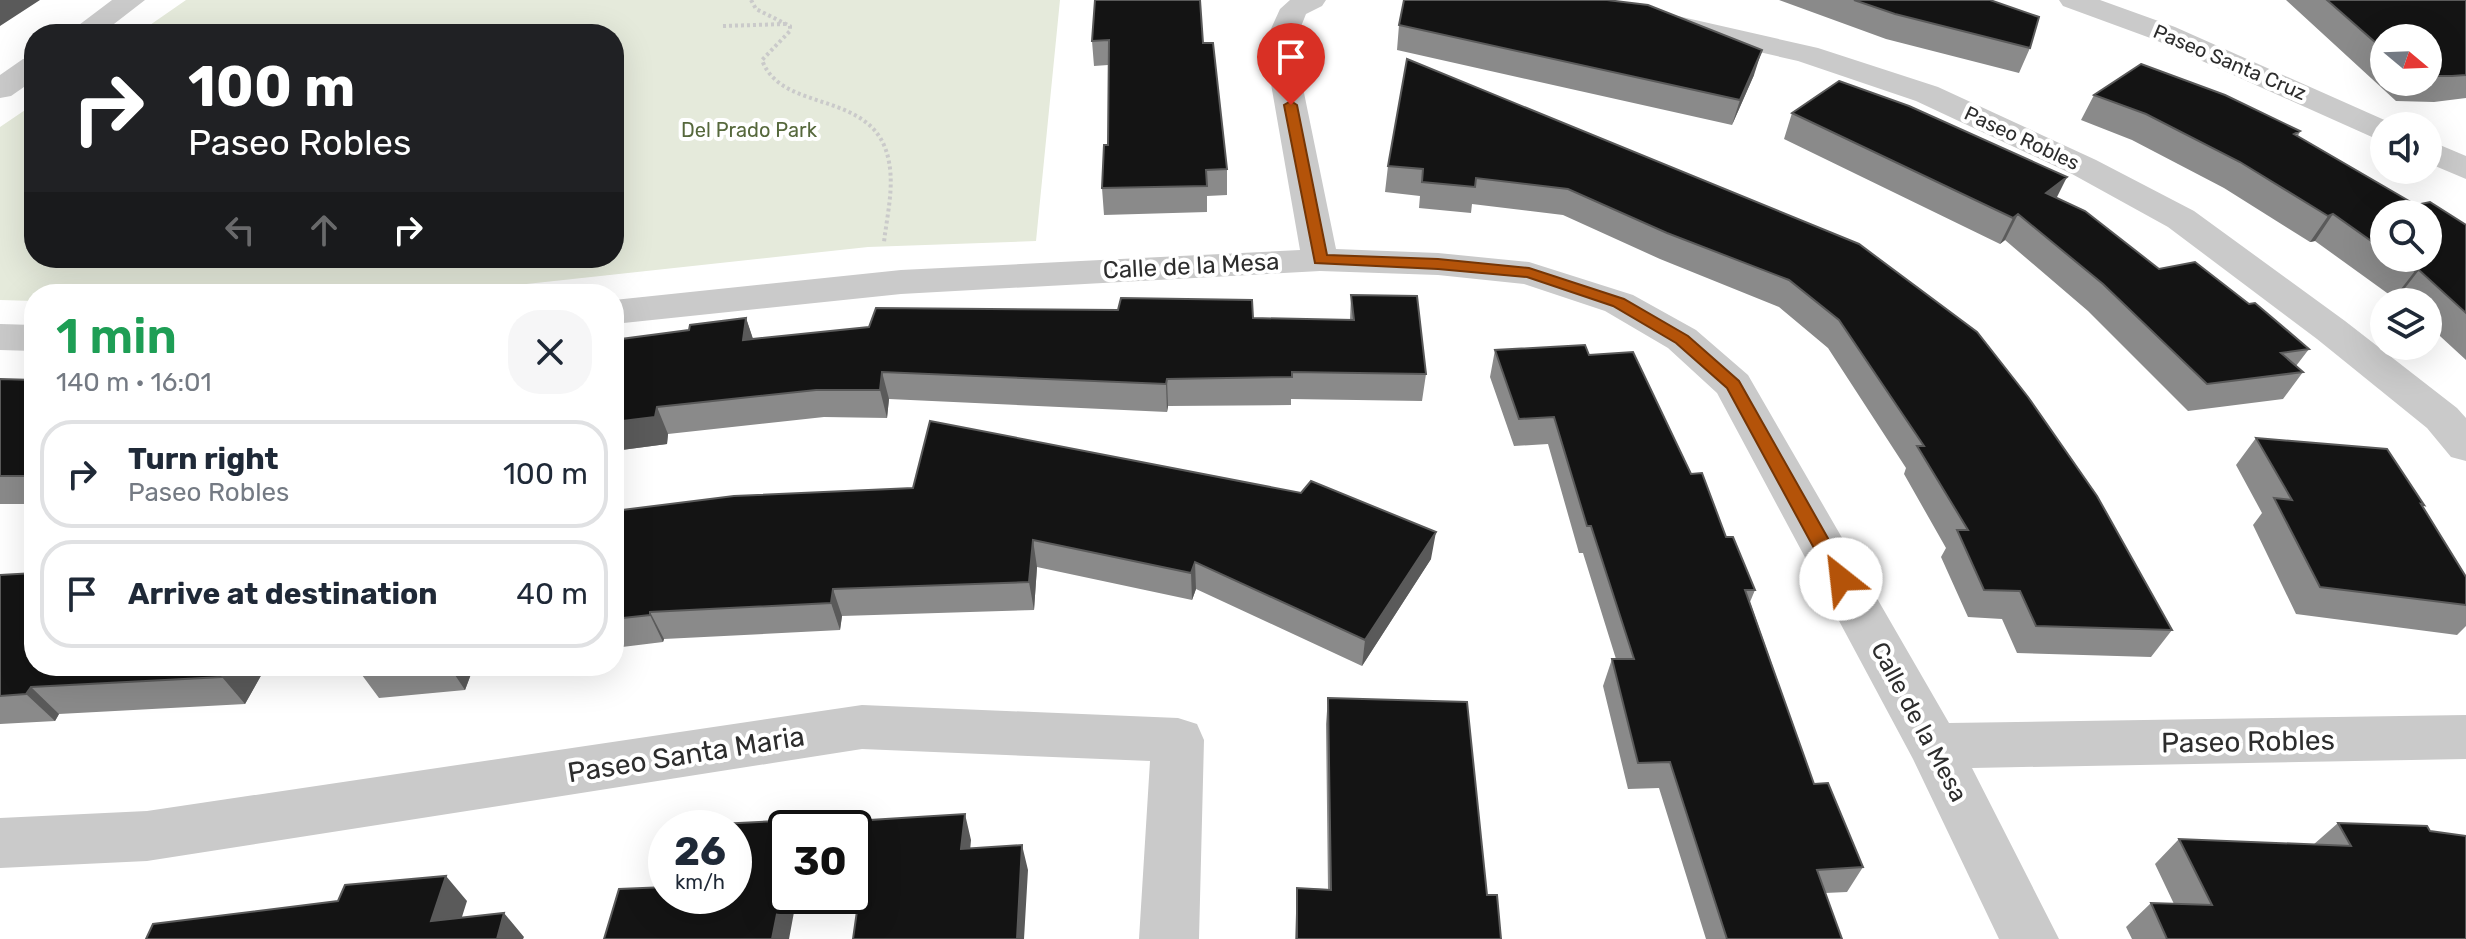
<!DOCTYPE html>
<meta charset="utf-8">
<style>
body{margin:0;font-family:Rubik,sans-serif;background:#f6f6f7;color:#1f2937;height:100vh;display:flex;flex-direction:column;font-size:30px;white-space:nowrap}
*{box-sizing:border-box;margin:0}
p{font-size:26px;color:#747a83}
.icon{flex:none;width:44px;height:44px;fill:none;stroke:currentColor;stroke-width:2;stroke-linecap:round;stroke-linejoin:round}
.map{position:relative;flex:1;overflow:hidden}
.panel{position:absolute;left:24px;top:284px;width:600px;height:392px;display:flex;flex-direction:column;background:#fff;border-radius:32px;box-shadow:0 8px 32px #0002}
.panel>*{flex:none}
.banner{position:absolute;left:24px;top:24px;width:600px;height:244px;border-radius:32px;box-shadow:0 8px 32px #0002;background:#202124;color:#fff;overflow:hidden}
.needle{width:52px;rotate:109deg}
.buttons{position:absolute;left:2370px;top:24px;display:grid;gap:16px}
.buttons a{display:grid;place-items:center;width:72px;height:72px;border-radius:50%;background:#fff;box-shadow:0 8px 32px #0002;font-size:40px}
.speed{position:absolute;left:648px;top:810px;display:flex;gap:16px;font-size:40px;font-weight:700;text-align:center}
.speed>*{display:grid;place-content:center;width:104px;height:104px;border-radius:50%;background:#fff;box-shadow:0 8px 32px #0002;line-height:1}
.speed small{font-size:20px;font-weight:400}
.speed .limit{border:4px solid #111;border-radius:12px;background:#fff;color:#111}
.pin{position:absolute;display:grid;place-items:center;width:68px;height:68px;color:#fff;margin:-82px -34px;border-radius:50% 50% 50% 0;rotate:-45deg;box-shadow:0 0 8px #0007}
.pin .icon{rotate:45deg}
.me{position:absolute;width:88px;margin:-44px;rotate:331deg;stroke-linejoin:round;filter:drop-shadow(0 0 6px #0008)}
.turn{display:flex;align-items:center;gap:28px;height:168px;padding:0 32px;font-size:36px}
.turn .icon{width:104px;height:104px;stroke-width:2.5}
.turn b{display:block;font-size:56px;line-height:68px}
.lanes{display:flex;align-items:center;height:76px;padding:0 32px;background:#0003;justify-content:center;gap:40px;direction:ltr}
.lanes .off{opacity:.35}
.round{display:grid;place-items:center;flex:none;width:84px;height:84px;border-radius:32px;background:#f6f6f7}
.head{display:flex;align-items:center;justify-content:space-between;height:136px;padding:0 32px}
h1{font-size:48px;font-weight:600;line-height:60px;color:#1e9e55}
ul{padding:0;list-style:none}
li{display:flex;align-items:center;gap:24px;height:108px;margin:0 16px 12px;padding:0 16px;border:4px solid #e0e1e3;border-radius:32px}
li div{flex:1}
li b{display:block;font-size:30px}
li em{font-style:normal}
.map>svg:first-child{display:block}
</style>
<div class="map">
<svg width="2466" height="939" viewBox="0 0 2466 939">
<rect width="100%" height="100%" fill="#fff"/>
<path fill="#e5eadb" d="M 186,0 L 1060,0 L 1036,241 L 868,247 L 433,294 L 34,294 L 34,301 L 0,300 L 0,127 L 34,104 L 34,258 L 614,258 L 614,34 L 137,34 Z"/>
<g fill="none" stroke-linecap="round" stroke-linejoin="round">
<path stroke="#cacaca" stroke-width="4" stroke-dasharray="3 3" stroke-linecap="butt" d="M 751,0 L 756,9 L 790,26 L 790,31 L 762,60 C 782,115 876,88 889,162 C 894,188 887,216 884,242
M 723,26 L 785,24"/>
<path fill="#cacaca" fill-rule="evenodd" d="M 112,0 L 145,0 L 101,34 L 67,34 Z
M 1290,0 L 1326,0 L 1322,6 L 1306,14 L 1294,44 L 1336,249 L 1438,253 L 1529,262 L 1633,295 L 1696,330 L 1748,375 L 1949,723 L 2466,715 L 2466,759 L 1972,768 L 2059,939 L 1999,939 L 1913,759 L 1717,393 L 1668,348 L 1605,311 L 1524,284 L 1438,275 L 1320,271 L 901,294 L 614,324 L 614,300 L 901,270 L 1300,250 L 1264,44 L 1280,9 Z
M 2059,0 L 2100,0 L 2175,27 L 2398,126 L 2384,126 L 2384,140 L 2372,137 L 2153,39 L 2063,6 Z
M 1660,12 L 1818,48 L 1938,87 L 2096,160 L 2194,211 L 2345,321 L 2457,408 L 2466,418 L 2466,461 L 2451,457 L 2427,428 L 2317,339 L 2168,227 L 2072,174 L 1916,101 L 1798,61 L 1650,27 L 1645,21 L 1650,15 Z
M 34,57 L 34,80 L 11,96 L 0,98 L 0,75 L 23,59 Z
M 2428,140 L 2466,156 L 2466,179 L 2428,163 Z
M 0,324 L 34,325 L 34,351 L 0,350 Z
M 862,705 L 1178,718 L 1197,724 L 1204,740 L 1199,939 L 1139,939 L 1150,761 L 862,749 L 147,861 L 0,868 L 0,818 L 147,811 Z"/>
</g>
<path fill="#8a8a8a" fill-rule="evenodd" d="M 1095,0 L 1203,43 L 1227,169 L 1227,195 L 1207,196 L 1207,212 L 1104,215 L 1102,188 L 1108,145 L 1108,65 L 1094,66 L 1092,41 Z
M 1779,0 L 1990,0 L 2030,48 L 2019,73 L 1886,39 Z
M 2286,0 L 2466,0 L 2466,98 L 2434,102 L 2396,101 ZM 2384,38 L 2428,38 L 2428,82 L 2384,82 Z
M 1399,25 L 1754,75 L 1732,125 L 1397,50 Z
M 1407,59 L 1859,244 L 2172,630 L 2151,657 L 2017,653 L 2002,619 L 1968,617 L 1941,557 L 1946,548 L 1904,474 L 1906,468 L 1828,348 L 1779,307 L 1660,259 L 1563,215 L 1472,204 L 1471,213 L 1419,208 L 1420,196 L 1385,192 L 1388,166 Z
M 2094,95 L 2300,131 L 2298,136 L 2416,205 L 2466,225 L 2466,360 L 2428,325 L 2428,302 L 2403,302 L 2398,297 L 2394,298 L 2315,241 L 2310,242 L 2224,188 L 2132,140 L 2081,120 ZM 2384,214 L 2428,258 L 2384,258 Z
M 1792,113 L 2056,198 L 2159,269 L 2309,349 L 2296,366 L 2303,372 L 2283,399 L 2188,411 L 2088,311 L 2005,240 L 2000,244 L 1784,139 Z
M 1351,295 L 1426,374 L 1422,401 L 1291,399 L 1291,405 L 1168,406 L 1167,412 L 889,399 L 887,418 L 824,417 L 668,434 L 667,444 L 614,451 L 614,340 L 689,330 L 746,318 L 753,339 L 1253,318 L 1350,320 Z
M 1495,350 L 1589,355 L 1691,474 L 1755,590 L 1750,602 L 1814,784 L 1863,867 L 1847,892 L 1825,893 L 1842,939 L 1706,939 L 1659,788 L 1628,789 L 1603,686 L 1612,659 L 1616,659 L 1583,553 L 1579,553 L 1548,444 L 1514,446 L 1490,377 Z
M 0,379 L 34,380 L 34,504 L 0,504 Z
M 2256,438 L 2424,505 L 2422,507 L 2466,577 L 2466,626 L 2457,635 L 2296,614 L 2253,525 L 2262,513 L 2236,465 Z
M 614,511 L 1431,559 L 1362,666 L 1196,589 L 1192,600 L 1037,567 L 1034,610 L 842,616 L 840,630 L 664,639 L 663,642 L 614,648 Z
M 0,575 L 34,666 L 333,666 L 263,672 L 245,704 L 59,714 L 55,721 L 0,724 Z
M 361,666 L 474,666 L 465,690 L 379,698 L 359,671 Z
M 1328,698 L 1487,895 L 1501,939 L 1295,939 L 1297,888 L 1328,889 L 1326,724 Z
M 2338,823 L 2430,831 L 2466,939 L 2132,939 L 2126,927 L 2151,903 L 2174,904 L 2155,864 L 2179,839 L 2313,845 Z"/>
<path fill="#5a5a5a" d="M 0,0 L 40,0 L 0,26 Z
M 1762,50 L 1754,75 L 1732,125 L 1740,100 Z
M 2067,177 L 2054,203 L 2046,193 Z
M 2018,214 L 2005,240 L 2000,244 L 2013,218 Z
M 2333,214 L 2315,241 L 2310,242 L 2328,216 Z
M 2419,270 L 2398,297 L 2394,298 L 2415,271 Z
M 746,318 L 755,345 L 743,340 Z
M 882,372 L 889,399 L 887,418 L 880,390 Z
M 1167,379 L 1168,406 L 1167,412 L 1166,384 Z
M 657,407 L 668,434 L 667,444 L 614,451 L 614,422 Z
M 1436,532 L 1431,559 L 1362,666 L 1365,640 Z
M 1033,540 L 1037,567 L 1034,610 L 1029,582 Z
M 1195,562 L 1196,589 L 1192,600 L 1191,573 Z
M 833,589 L 842,616 L 840,630 L 831,603 Z
M 650,612 L 664,639 L 663,642 L 650,615 Z
M 228,666 L 258,666 L 263,672 L 245,704 L 222,677 Z
M 449,666 L 474,666 L 465,690 Z
M 31,687 L 59,714 L 55,721 L 26,694 Z
M 965,814 L 971,840 L 968,874 L 961,849 Z
M 1022,845 L 1028,870 L 1024,939 L 1017,939 Z
M 786,869 L 786,896 L 797,896 L 789,939 L 772,939 Z
M 446,876 L 467,901 L 455,939 L 431,921 Z
M 504,913 L 524,937 L 523,939 L 497,939 Z"/>
<path fill="#141414" stroke="#5a5a5a" stroke-width="2" d="M 1095,0 L 1200,0 L 1203,43 L 1213,43 L 1227,169 L 1206,170 L 1207,186 L 1102,188 L 1104,145 L 1108,145 L 1109,40 L 1092,41 Z
M 1404,0 L 1607,0 L 1648,5 L 1762,50 L 1740,100 L 1399,25 Z
M 1854,0 L 1990,0 L 2039,17 L 2030,48 L 1895,14 Z
M 2327,0 L 2466,0 L 2466,75 L 2452,76 L 2428,76 L 2428,38 L 2384,38 L 2384,50 Z
M 1407,59 L 1859,244 L 1977,332 L 2028,397 L 2097,496 L 2172,630 L 2036,626 L 2020,591 L 1984,590 L 1957,530 L 1968,530 L 1917,446 L 1924,446 L 1839,320 L 1789,280 L 1667,233 L 1568,189 L 1476,178 L 1475,187 L 1422,182 L 1423,169 L 1388,166 Z
M 2141,64 L 2225,95 L 2300,131 L 2294,134 L 2416,205 L 2430,202 L 2466,225 L 2466,313 L 2419,270 L 2415,271 L 2396,258 L 2428,258 L 2428,214 L 2384,214 L 2384,250 L 2333,214 L 2328,216 L 2240,162 L 2146,114 L 2094,95 Z
M 1839,81 L 1909,106 L 2067,177 L 2046,193 L 2085,211 L 2159,269 L 2195,262 L 2249,304 L 2255,303 L 2309,349 L 2281,353 L 2303,372 L 2207,384 L 2103,284 L 2018,214 L 2013,218 L 1792,113 Z
M 1351,295 L 1417,296 L 1426,374 L 1292,372 L 1292,377 L 1167,379 L 1166,384 L 882,372 L 880,390 L 816,390 L 657,407 L 655,417 L 614,422 L 614,340 L 689,330 L 690,325 L 746,318 L 743,340 L 869,327 L 876,308 L 1118,310 L 1121,298 L 1252,300 L 1253,318 L 1354,320 Z
M 1585,345 L 1589,355 L 1633,352 L 1691,474 L 1702,473 L 1726,537 L 1733,537 L 1755,590 L 1745,590 L 1814,784 L 1828,783 L 1863,867 L 1817,870 L 1842,939 L 1727,939 L 1670,762 L 1638,763 L 1612,659 L 1634,659 L 1591,526 L 1587,526 L 1554,417 L 1519,419 L 1495,350 Z
M 0,379 L 34,380 L 34,476 L 0,476 Z
M 930,421 L 1301,493 L 1311,481 L 1436,532 L 1365,640 L 1195,562 L 1191,573 L 1033,540 L 1029,582 L 833,589 L 831,603 L 650,612 L 650,615 L 614,619 L 614,511 L 734,496 L 913,488 Z
M 2256,438 L 2387,449 L 2424,505 L 2421,504 L 2466,577 L 2466,605 L 2320,587 L 2274,498 L 2292,500 Z
M 34,573 L 34,666 L 228,666 L 222,677 L 31,687 L 26,694 L 0,696 L 0,575 Z
M 361,666 L 416,666 L 359,671 Z
M 1328,698 L 1467,702 L 1487,895 L 1497,895 L 1501,939 L 1297,939 L 1297,888 L 1331,890 Z
M 965,814 L 961,849 L 1022,845 L 1017,939 L 853,939 L 870,820 Z
M 796,820 L 795,828 L 786,828 L 786,869 L 772,939 L 604,939 L 619,889 L 666,887 L 666,896 L 734,896 L 734,828 L 698,828 L 699,825 Z
M 2338,823 L 2427,826 L 2430,831 L 2466,836 L 2466,939 L 2167,939 L 2151,903 L 2212,905 L 2179,839 L 2351,846 Z
M 446,876 L 431,921 L 504,913 L 497,939 L 146,939 L 153,924 L 338,901 L 345,885 Z"/>
<path fill="#b45309" stroke="#753606" stroke-width="2" d="M 1291,101 L 1297,105 L 1327,255 L 1438,259 L 1529,268 L 1624,299 L 1688,336 L 1739,381 L 1851,579 L 1848,585 L 1834,585 L 1727,388 L 1676,343 L 1613,306 L 1527,277 L 1438,269 L 1315,263 L 1284,105 Z"/>
<g text-anchor="middle" stroke-width="8" stroke-linejoin="round" paint-order="stroke">
<g font-size="20" fill="#2d2d2d" stroke="#fff">
<text transform="translate(2230 62) rotate(23)" y="7">Paseo Santa Cruz</text>
<text transform="translate(2022 138) rotate(25)" y="7">Paseo Robles</text>
</g>
<g font-size="20" fill="#56683c" stroke="#fff">
<text x="749" y="137">Del Prado Park</text>
</g>
<g font-size="24" fill="#2d2d2d" stroke="#fff">
<text transform="translate(1191 266) rotate(-3)" y="8">Calle de la Mesa</text>
<text transform="translate(1919 722) rotate(62)" y="8">Calle de la Mesa</text>
</g>
<g font-size="28" fill="#2d2d2d" stroke="#fff">
<text transform="translate(2248 741) rotate(-1)" y="10">Paseo Robles</text>
<text transform="translate(686 754) rotate(-9)" y="10">Paseo Santa Maria</text>
</g>
</g>
</svg>
<div class="buttons">
<a><svg class="needle" viewBox="-14 -14 28 28"><path d="M0-13l5 13h-10z" fill="#e53935"/><path d="M0 13l5-13h-10z" fill="#747a83"/></svg></a>
<a><svg class="icon" aria-label="sound" viewBox="0 0 24 24"><path d="M4 9h4l5-4v14l-5-4H4zM17 9q2 3 0 6"/></svg></a>
<a><svg class="icon" aria-label="search" viewBox="0 0 24 24"><circle cx="10" cy="10" r="6"/><path d="M15 15l6 6"/></svg></a>
<a><svg class="icon" aria-label="layers" viewBox="0 0 24 24"><path d="M12 4l9 5-9 5-9-5zM3 14l9 5 9-5"/></svg></a>
</div>
<div class="speed"><div>26<small>km/h</small></div><div class="limit">30</div></div>
<div class="pin" style="left:1291px;top:105px;background:#d93025"><svg class="icon" aria-label="arrive" viewBox="0 0 24 24"><path d="M6 21V4h12l-3 4 3 4H6"/></svg></div>
<svg class="me" style="left:1841px;top:579px" viewBox="-20 -20 40 40"><circle r="19" fill="#fff"/><path d="M0-13L10 11 0 6-10 11z" fill="#b45309"/></svg>
<div class="banner">
<div class="turn"><svg class="icon" aria-label="right" viewBox="0 0 24 24"><path d="M7 20v-9h11M14 6l5 5-5 5"/></svg><div><b>100 m</b>Paseo Robles</div></div>
<div class="lanes"><svg class="icon off" aria-label="left" viewBox="0 0 24 24"><path d="M17 20v-9H6M10 6l-5 5 5 5"/></svg><svg class="icon off" aria-label="ahead" viewBox="0 0 24 24"><path d="M12 20V5M6 11l6-6 6 6"/></svg><svg class="icon" aria-label="right" viewBox="0 0 24 24"><path d="M7 20v-9h11M14 6l5 5-5 5"/></svg></div>
</div>
<section class="panel">
<div class="head"><div><h1>1 min</h1><p>140 m · 16:01</p></div><a class="round"><svg class="icon" aria-label="close" viewBox="0 0 24 24"><path d="M6 6l12 12M18 6L6 18"/></svg></a></div>
<ul>
<li><svg class="icon" aria-label="right" viewBox="0 0 24 24"><path d="M7 20v-9h11M14 6l5 5-5 5"/></svg><div><b>Turn right</b><p>Paseo Robles</p></div><em>100 m</em></li>
<li><svg class="icon" aria-label="arrive" viewBox="0 0 24 24"><path d="M6 21V4h12l-3 4 3 4H6"/></svg><div><b>Arrive at destination</b></div><em>40 m</em></li>
</ul>
</section>
</div>
